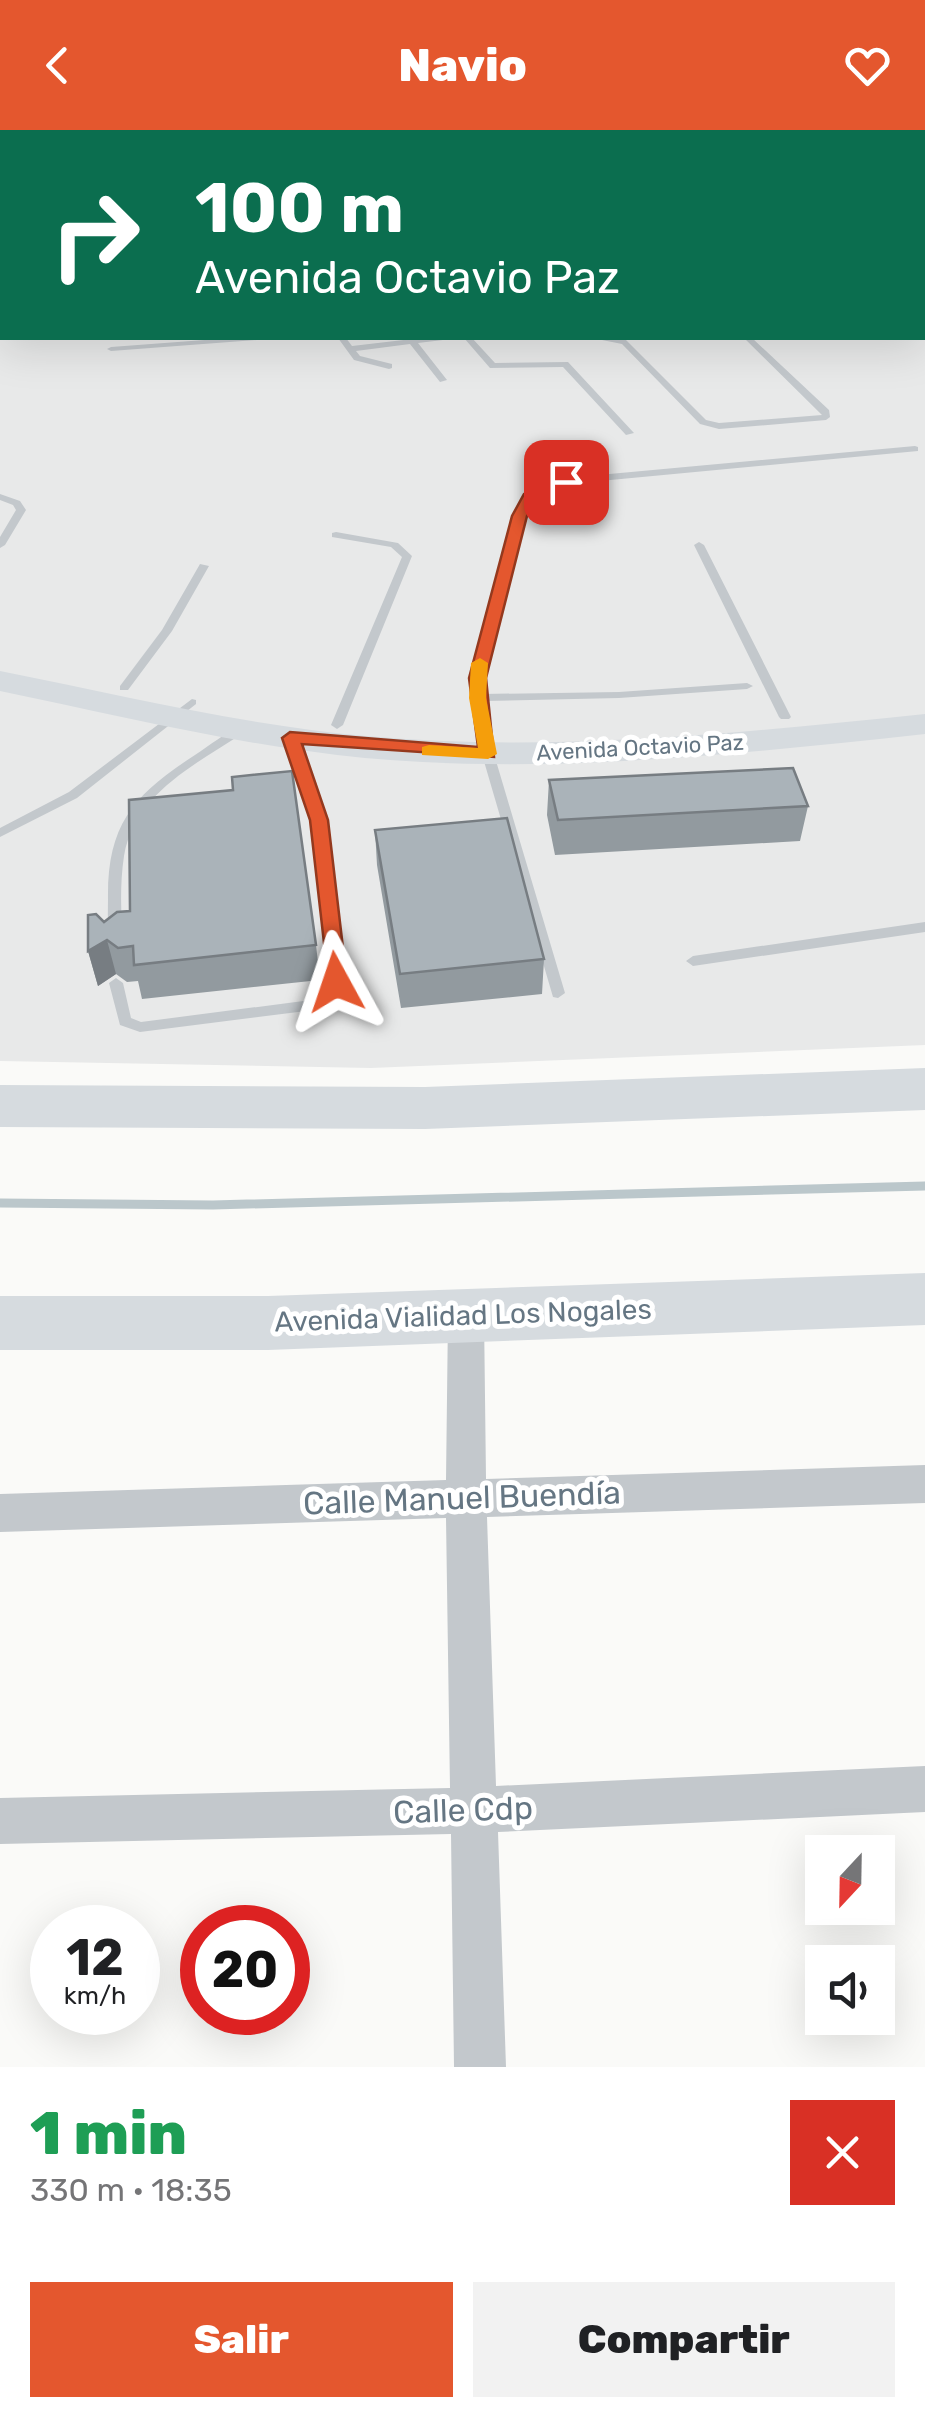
<!DOCTYPE html>
<html lang="es">
<meta charset="utf-8">
<style>
body{margin:0;font-family:Rubik,sans-serif;background:#f2f2f2;color:#202124;height:100vh;display:flex;flex-direction:column;font-size:38px;white-space:nowrap}
*{box-sizing:border-box;margin:0}
p{font-size:32px;color:#757577}
.icon{flex:none;width:55px;height:55px;fill:none;stroke:currentColor;stroke-width:2;stroke-linecap:round;stroke-linejoin:round}
.map{position:relative;height:1937px;overflow:hidden}
.sheet{display:flex;flex-direction:column;background:#fff;flex:1}
.sheet>*{flex:none}
.banner{position:absolute;left:0px;top:0px;width:925px;height:210px;box-shadow:0 10px 40px #0002;background:#0b6e4f;color:#fff;overflow:hidden}
.needle{width:65px;rotate:202deg}
.controls{position:absolute;left:805px;top:1705px;display:grid;gap:20px}
.controls a{display:grid;place-items:center;width:90px;height:90px;border-radius:0px;background:#fff;box-shadow:0 10px 40px #0002;font-size:50px}
.speed{position:absolute;left:30px;top:1775px;display:flex;gap:20px;font-size:50px;font-weight:700;text-align:center}
.speed>*{display:grid;place-content:center;width:130px;height:130px;border-radius:50%;background:#fff;box-shadow:0 10px 40px #0002;line-height:1}
.speed small{font-size:25px;font-weight:400}
.speed .limit{border:15px solid #d22;background:#fff;color:#111}
.pin{position:absolute;display:grid;place-items:center;width:85px;height:85px;color:#fff;margin:-42px;border-radius:20px;box-shadow:0 5px 15px #0006}
.me{position:absolute;width:110px;margin:-55px;rotate:355deg;stroke-linejoin:round;filter:drop-shadow(0 0 8px #0008)}
.turn{display:flex;align-items:center;gap:35px;height:210px;padding:0 30px;font-size:45px}
.turn .icon{width:130px;height:130px;stroke-width:2.5}
.turn b{display:block;font-size:70px;line-height:85px}
.round{display:grid;place-items:center;flex:none;width:105px;height:105px;border-radius:0px;background:#f2f2f2}
.overview{display:flex;align-items:center;justify-content:space-between;height:170px;padding:0 30px}
h1{font-size:60px;font-weight:800;line-height:75px;color:#1e9e55}
.action{display:flex;gap:20px;margin-top:auto;padding:20px 30px}
.action a{flex:1;height:115px;border-radius:0px;background:#e4572e;color:#fff;font-size:40px;font-weight:800;line-height:115px;text-align:center}
.action a+a{background:#f2f2f2;color:#202124}
header{display:flex;justify-content:space-between;align-items:center;height:130px;padding:0 30px;background:#e4572e;color:#fff;font-size:45px;font-weight:800}
.map>svg:first-child{display:block}
</style>
<header><svg class="icon" aria-label="back" viewBox="0 0 24 24"><path d="M15 5l-7 7 7 7"/></svg>Navio<svg class="icon" aria-label="heart" viewBox="0 0 24 24"><path d="M12 20l-8-8c-3-5 5-10 8-4 3-6 11-1 8 4z"/></svg></header>
<div class="map">
<svg width="925" height="1937" viewBox="0 0 925 1937">
<rect width="100%" height="100%" fill="#fafaf8"/>
<path fill="#e8e9e9" fill-rule="evenodd" d="M 0,0 L 925,0 L 925,915 L 371,938 L 0,931 ZM 2,2 L 922,2 L 922,208 L 2,208 Z"/>
<g fill="none" stroke-linecap="round" stroke-linejoin="round">
<path stroke="#bbc7cb" stroke-width="9" d="M 0,1073 L 213,1075 L 925,1056"/>
<path fill="#c3c8cc" fill-rule="evenodd" d="M 0,0 L 14,0 L 0,3 Z
M 326,0 L 333,0 L 334,2 L 328,2 Z
M 483,0 L 490,0 L 492,2 L 485,2 Z
M 526,0 L 533,0 L 534,2 L 528,2 Z
M 565,0 L 572,0 L 574,2 L 567,2 Z
M 734,0 L 742,0 L 744,2 L 737,2 Z
M 922,113 L 925,114 L 925,120 L 922,120 Z
M 922,128 L 925,128 L 925,133 L 922,134 Z
M 0,145 L 2,145 L 2,149 L 0,149 Z
M 0,192 L 2,192 L 2,196 L 0,196 Z
M 231,208 L 261,208 L 257,210 L 111,221 L 107,219 L 111,217 Z
M 338,208 L 346,208 L 352,216 L 412,209 L 447,208 L 443,210 L 418,213 L 447,250 L 440,252 L 410,214 L 356,221 L 360,226 L 392,234 L 392,238 L 389,239 L 354,230 Z
M 464,208 L 472,208 L 495,233 L 568,232 L 634,303 L 626,305 L 563,237 L 490,238 Z
M 592,208 L 624,208 L 706,290 L 719,293 L 822,285 L 744,208 L 752,208 L 829,280 L 830,287 L 826,290 L 719,299 L 700,294 L 622,214 Z
M 915,316 L 918,317 L 918,321 L 568,354 L 533,369 L 487,525 L 483,564 L 619,562 L 747,553 L 753,556 L 747,559 L 619,568 L 483,571 L 488,604 L 565,863 L 558,868 L 553,867 L 476,604 L 471,568 L 475,525 L 524,367 L 566,348 Z
M 0,364 L 20,371 L 26,380 L 5,415 L 0,418 L 0,407 L 16,380 L 13,375 L 0,370 Z
M 336,402 L 398,413 L 412,426 L 343,595 L 337,599 L 331,595 L 402,427 L 391,417 L 332,407 L 332,403 Z
M 699,412 L 704,415 L 791,587 L 789,589 L 781,589 L 779,587 L 694,415 Z
M 200,434 L 209,436 L 172,501 L 128,560 L 120,560 L 120,556 L 162,500 Z
M 192,569 L 196,570 L 196,574 L 77,668 L 0,707 L 0,698 L 69,662 Z
M 241,596 L 247,600 L 245,602 C 196,634 135,663 124,726 C 120,752 121,778 122,804 L 115,809 L 110,807 C 107,795 108,782 108,769 C 107,693 135,664 195,625 C 210,615 225,603 241,596 Z
M 290,604 L 296,608 L 321,672 L 330,716 L 341,861 L 339,865 L 314,880 L 140,902 L 120,895 L 109,853 L 116,848 L 123,853 L 131,888 L 141,892 L 311,870 L 327,859 L 318,716 L 309,672 L 284,608 Z
M 925,792 L 925,802 L 693,836 L 686,831 L 693,826 Z"/>
<path fill="#c3c8cc" fill-rule="evenodd" d="M 2,88 L 2,98 L 0,99 L 0,89 Z
M 466,1169 L 479,1174 L 484,1185 L 486,1349 L 925,1335 L 925,1373 L 487,1387 L 496,1656 L 925,1636 L 925,1682 L 498,1702 L 506,1937 L 454,1937 L 451,1704 L 0,1714 L 0,1668 L 450,1658 L 446,1388 L 0,1402 L 0,1364 L 446,1350 L 448,1185 L 453,1174 Z"/>
<path fill="#d6dbdf" fill-rule="evenodd" d="M 0,541 C 121,565 242,595 365,606 C 552,623 739,603 925,584 L 925,604 C 739,624 552,645 365,628 C 242,616 121,586 0,561 Z"/>
<path fill="#d6dbdf" fill-rule="evenodd" d="M 925,938 L 925,980 L 425,999 L 0,997 L 0,955 L 425,957 Z
M 925,1143 L 925,1195 L 268,1220 L 0,1220 L 0,1166 L 268,1166 Z"/>
</g>
<path fill="#929a9f" d="M 340,0 L 484,0 L 484,2 L 342,2 Z
M 925,16 L 925,45 L 922,44 L 922,28 Z
M 549,650 L 808,676 L 800,711 L 555,725 L 547,685 Z
M 375,700 L 544,829 L 542,864 L 401,878 L 377,735 Z
M 104,792 L 316,815 L 320,850 L 142,869 L 138,851 L 127,852 L 116,844 L 98,856 L 88,821 Z"/>
<path fill="#777d82" d="M 358,0 L 391,0 L 391,2 L 358,2 Z
M 395,0 L 484,0 L 484,2 L 395,2 Z
M 107,810 L 116,844 L 98,856 L 88,821 Z"/>
<path fill="#aab3b9" stroke="#777d82" stroke-width="2.5" d="M 25,0 L 128,0 L 129,2 L 26,2 Z
M 793,638 L 808,676 L 558,690 L 549,650 Z
M 292,641 L 316,815 L 134,835 L 133,816 L 118,818 L 107,810 L 88,821 L 88,785 L 96,784 L 104,792 L 117,782 L 130,781 L 129,670 L 233,660 L 232,647 Z
M 507,688 L 544,829 L 400,844 L 375,700 Z"/>
<path fill="#e4572e" stroke="#94391e" stroke-width="2.5" d="M 566,347 L 571,355 L 535,370 L 527,386 L 486,548 L 494,627 L 302,614 L 328,690 L 347,852 L 336,859 L 329,857 L 310,690 L 282,608 L 290,602 L 478,617 L 469,548 L 512,386 L 524,364 Z"/>
<path fill="#f59e0b" d="M 480,528 L 488,533 L 486,568 L 497,624 L 488,629 L 422,625 L 422,617 L 429,615 L 478,618 L 469,568 L 471,533 Z"/>
<g text-anchor="middle" stroke-width="10" stroke-linejoin="round" paint-order="stroke">
<g font-size="22" fill="#657683" stroke="#fff">
<text transform="translate(640 617) rotate(-3)" y="8">Avenida Octavio Paz</text>
</g>
<g font-size="28" fill="#657683" stroke="#fff">
<text transform="translate(463 1185) rotate(-2)" y="10">Avenida Vialidad Los Nogales</text>
</g>
<g font-size="32" fill="#657683" stroke="#fff">
<text transform="translate(462 1368) rotate(-2)" y="11">Calle Manuel Buendía</text>
<text transform="translate(463 1680) rotate(-2)" y="11">Calle Cdp</text>
</g>
</g>
</svg>
<div class="controls">
<a><svg class="needle" viewBox="-14 -14 28 28"><path d="M0-13l5 13h-10z" fill="#e53935"/><path d="M0 13l5-13h-10z" fill="#757577"/></svg></a>
<a><svg class="icon" aria-label="sound" viewBox="0 0 24 24"><path d="M4 9h4l5-4v14l-5-4H4zM17 9q2 3 0 6"/></svg></a>
</div>
<div class="speed"><div>12<small>km/h</small></div><div class="limit">20</div></div>
<div class="pin" style="left:566px;top:352px;background:#d93025"><svg class="icon" aria-label="arrive" viewBox="0 0 24 24"><path d="M6 21V4h12l-3 4 3 4H6"/></svg></div>
<svg class="me" style="left:336px;top:852px" viewBox="-20 -20 40 40"><path d="M0-17L14 15 0 8-14 15z" fill="#e4572e" stroke="#fff" stroke-width="4"/></svg>
<div class="banner">
<div class="turn"><svg class="icon" aria-label="right" viewBox="0 0 24 24"><path d="M7 20v-9h11M14 6l5 5-5 5"/></svg><div><b>100 m</b>Avenida Octavio Paz</div></div>
</div>
</div>
<section class="sheet">
<div class="overview"><div><h1>1 min</h1><p>330 m · 18:35</p></div><a class="round" style="background:#d93025;color:#fff"><svg class="icon" aria-label="close" viewBox="0 0 24 24"><path d="M6 6l12 12M18 6L6 18"/></svg></a></div>
<div class="action"><a>Salir</a><a>Compartir</a></div>
</section>
